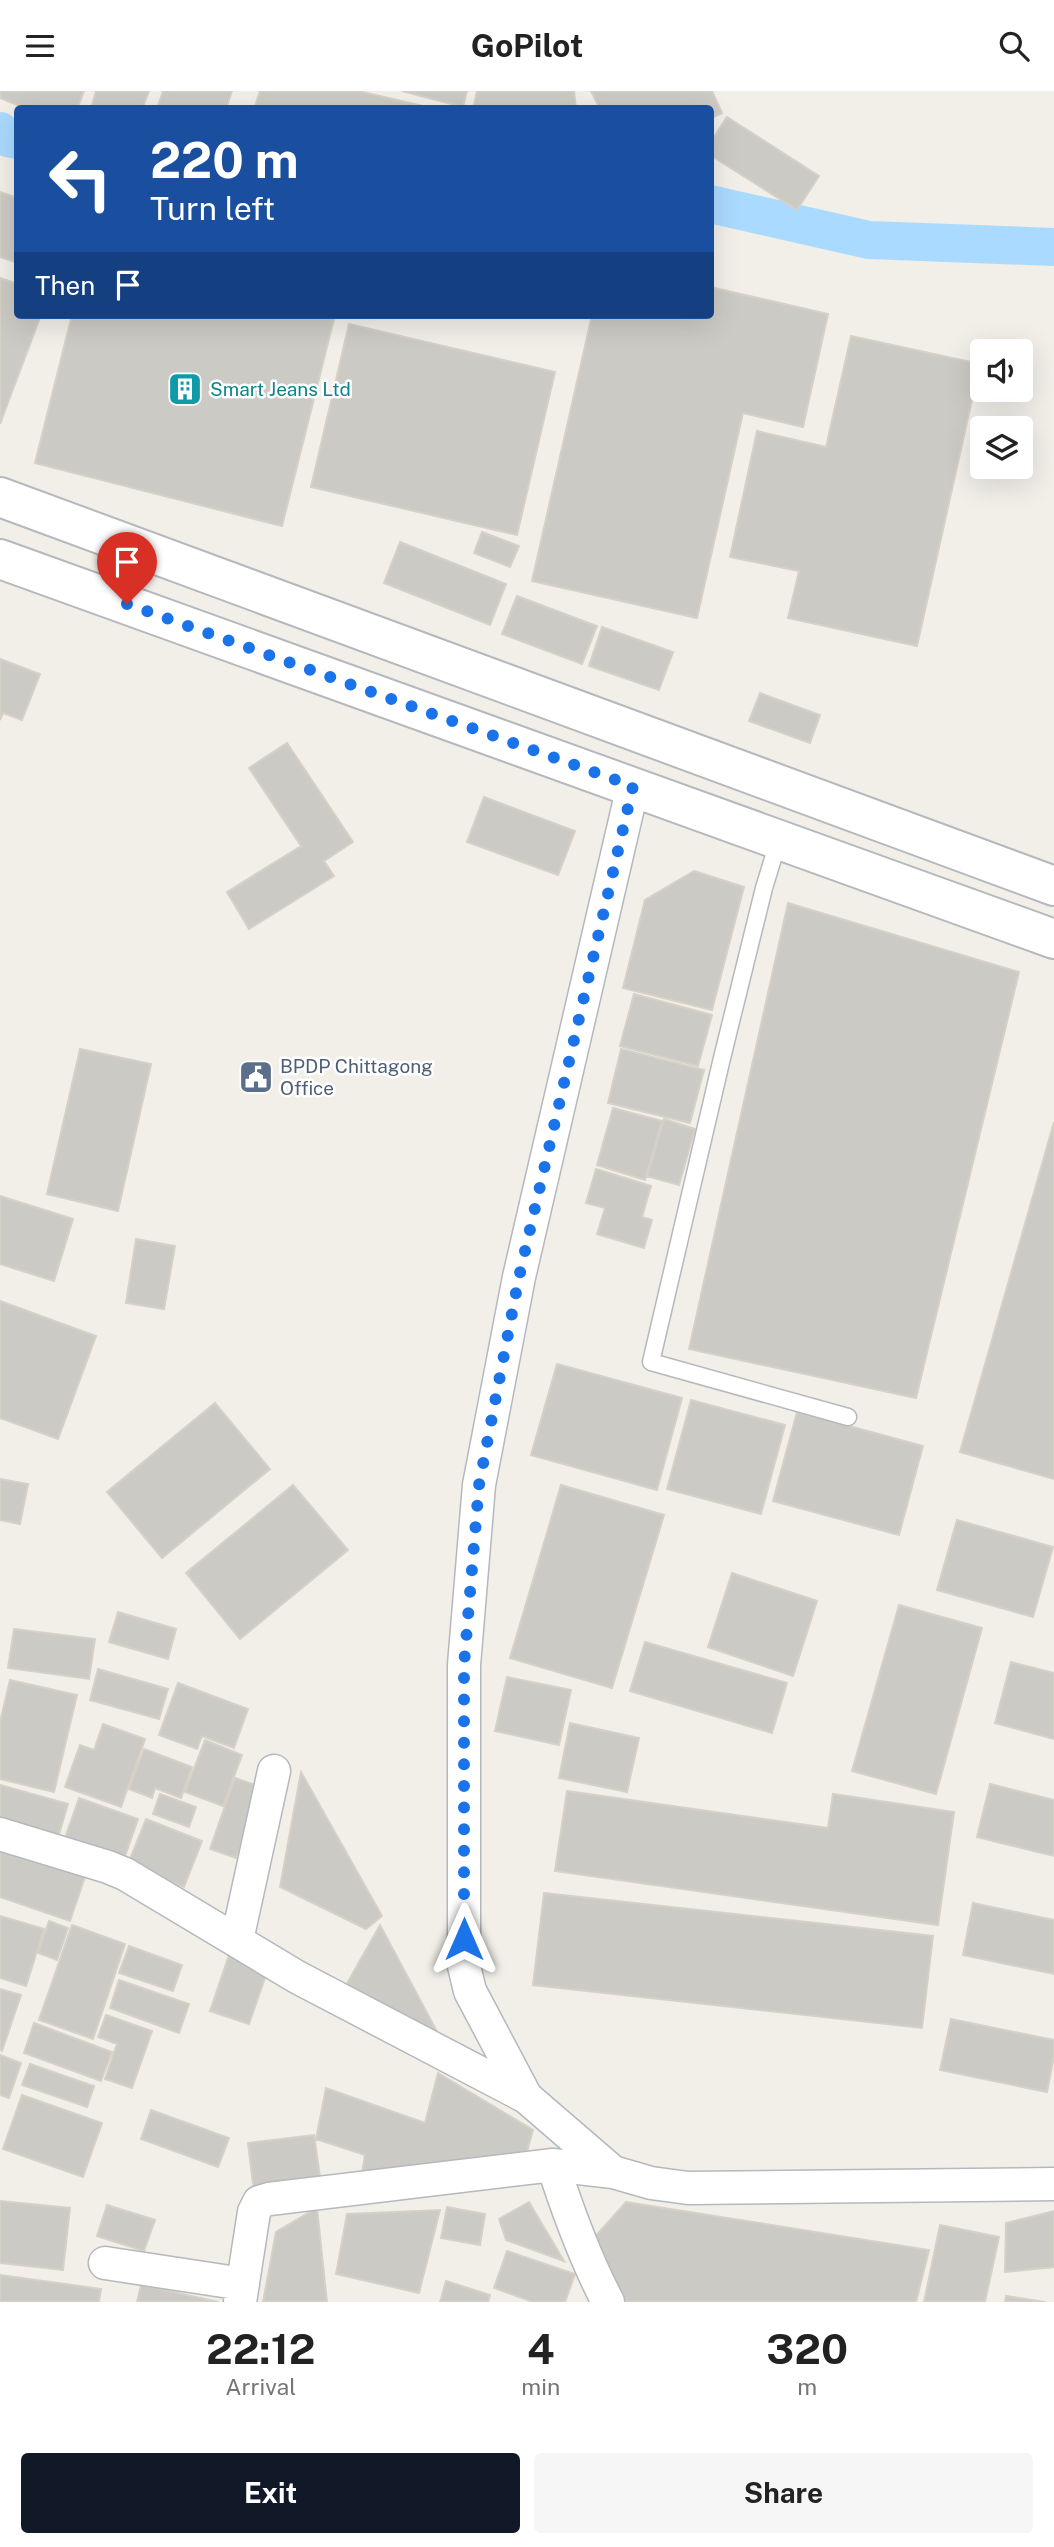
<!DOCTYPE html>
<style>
body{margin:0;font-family:"Public Sans",sans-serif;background:#f6f6f6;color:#222;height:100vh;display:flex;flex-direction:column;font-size:26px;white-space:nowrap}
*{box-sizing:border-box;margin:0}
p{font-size:23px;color:#767676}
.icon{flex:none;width:38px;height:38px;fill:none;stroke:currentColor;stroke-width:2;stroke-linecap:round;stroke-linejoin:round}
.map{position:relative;height:2211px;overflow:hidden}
.side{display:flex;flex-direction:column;background:#fff;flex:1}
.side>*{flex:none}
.hud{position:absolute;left:14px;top:14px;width:700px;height:214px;border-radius:7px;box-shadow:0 7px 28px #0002;background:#1a4fa0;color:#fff;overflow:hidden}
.buttons{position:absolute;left:970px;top:248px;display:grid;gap:14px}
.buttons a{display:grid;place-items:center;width:63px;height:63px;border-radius:7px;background:#fff;box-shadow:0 7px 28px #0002;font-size:35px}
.pin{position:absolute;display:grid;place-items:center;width:60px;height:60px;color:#fff;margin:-72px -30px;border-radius:50% 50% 50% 0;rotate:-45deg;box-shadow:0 0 7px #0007}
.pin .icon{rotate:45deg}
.me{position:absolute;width:77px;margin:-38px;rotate:0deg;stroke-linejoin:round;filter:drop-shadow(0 0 5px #0008)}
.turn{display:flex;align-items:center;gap:24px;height:147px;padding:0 21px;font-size:32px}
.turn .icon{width:91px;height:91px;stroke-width:2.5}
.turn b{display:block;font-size:49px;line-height:60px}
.then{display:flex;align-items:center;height:66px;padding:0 21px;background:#0003;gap:14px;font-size:26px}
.eta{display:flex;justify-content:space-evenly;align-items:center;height:119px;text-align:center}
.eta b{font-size:42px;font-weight:700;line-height:49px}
.action{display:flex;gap:14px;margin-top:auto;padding:14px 21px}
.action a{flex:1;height:80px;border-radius:7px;background:#111827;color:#fff;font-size:28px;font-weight:700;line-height:80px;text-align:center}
.action a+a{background:#f6f6f6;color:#222}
header{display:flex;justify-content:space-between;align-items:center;height:91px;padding:0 21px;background:#fff;font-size:32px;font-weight:700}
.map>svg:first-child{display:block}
</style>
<header><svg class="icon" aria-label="menu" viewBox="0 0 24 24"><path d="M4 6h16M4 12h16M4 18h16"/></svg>GoPilot<svg class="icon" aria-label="search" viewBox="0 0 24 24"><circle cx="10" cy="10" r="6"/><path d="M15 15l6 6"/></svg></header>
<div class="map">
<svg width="1054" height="2211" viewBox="0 0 1054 2211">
<rect width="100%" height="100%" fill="#f1efe8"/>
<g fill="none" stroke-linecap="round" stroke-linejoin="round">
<path stroke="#aadaff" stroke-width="38" d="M 0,40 L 8,47 L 18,49
M 710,113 L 869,149 L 1054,156"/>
</g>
<path fill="#cccac5" stroke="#d6d1c6" stroke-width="2" d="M 0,0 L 84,0 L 77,18 L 27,18 L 0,7 Z
M 96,0 L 149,0 L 142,18 L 91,18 Z
M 163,0 L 232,0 L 226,18 L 157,18 Z
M 260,0 L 358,0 L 436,18 L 254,18 Z
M 402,0 L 467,0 L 463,16 Z
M 477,0 L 574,0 L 576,18 L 473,18 Z
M 591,0 L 712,0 L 722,22 L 710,28 L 710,18 L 600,18 Z
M 727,26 L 819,85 L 797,119 L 710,64 L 710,52 Z
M 0,101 L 18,107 L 18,172 L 0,166 Z
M 0,187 L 18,193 L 18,224 L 41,224 L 0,333 Z
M 710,196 L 828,223 L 803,336 L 743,322 L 697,527 L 532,490 L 592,224 L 710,224 Z
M 72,224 L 335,224 L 282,435 L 35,372 Z
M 349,233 L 555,281 L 517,444 L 311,396 Z
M 851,245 L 980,273 L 917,555 L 788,527 L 799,480 L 730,466 L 757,340 L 826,356 Z
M 482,441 L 519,455 L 510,476 L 474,462 Z
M 400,451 L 506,493 L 490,534 L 384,492 Z
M 517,505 L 597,535 L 582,573 L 502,543 Z
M 602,536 L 673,561 L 659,599 L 589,575 Z
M 0,568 L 40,583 L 22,629 L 3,622 L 0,629 Z
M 760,602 L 820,624 L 810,652 L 749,630 Z
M 287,652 L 353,751 L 324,770 L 334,785 L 249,838 L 227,801 L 301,755 L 249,677 Z
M 484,706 L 575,740 L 558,784 L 467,751 Z
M 694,780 L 744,796 L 712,919 L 623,897 L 645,809 Z
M 788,812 L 1019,881 L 916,1307 L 689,1258 Z
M 634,903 L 712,924 L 698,975 L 620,955 Z
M 80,958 L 151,973 L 118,1120 L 47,1103 Z
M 621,958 L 704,979 L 690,1032 L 608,1012 Z
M 613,1017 L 662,1030 L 645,1089 L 597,1074 Z
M 664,1028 L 695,1038 L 679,1094 L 647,1085 Z
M 1054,1031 L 1054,1388 L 960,1361 Z
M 596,1078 L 651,1095 L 642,1126 L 652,1129 L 644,1157 L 597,1143 L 605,1117 L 586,1112 Z
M 0,1105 L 73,1128 L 54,1190 L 0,1173 Z
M 136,1148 L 175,1155 L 164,1218 L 126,1212 Z
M 0,1210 L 96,1245 L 58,1348 L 0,1327 Z
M 557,1273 L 682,1307 L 657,1399 L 531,1364 Z
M 691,1309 L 785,1334 L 761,1423 L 667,1398 Z
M 215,1312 L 270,1378 L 162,1467 L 107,1401 Z
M 797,1321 L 923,1355 L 899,1444 L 773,1410 Z
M 0,1388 L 28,1393 L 20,1433 L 0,1429 Z
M 293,1394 L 348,1459 L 240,1548 L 186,1482 Z
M 561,1394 L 664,1424 L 612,1597 L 510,1567 Z
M 957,1429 L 1053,1456 L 1033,1526 L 937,1499 Z
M 732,1482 L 817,1510 L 793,1585 L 708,1556 Z
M 899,1514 L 982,1537 L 936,1703 L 852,1680 Z
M 118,1521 L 176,1538 L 168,1568 L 109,1551 Z
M 14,1538 L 95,1548 L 89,1588 L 8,1577 Z
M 645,1551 L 787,1592 L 772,1642 L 630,1600 Z
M 1011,1571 L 1054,1582 L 1054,1648 L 995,1632 Z
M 98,1578 L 168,1598 L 159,1628 L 90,1609 Z
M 507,1586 L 571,1599 L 559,1654 L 495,1640 Z
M 10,1589 L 77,1604 L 54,1701 L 0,1688 L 0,1631 Z
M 178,1592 L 248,1618 L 234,1657 L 202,1645 L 197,1658 L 159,1644 Z
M 570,1632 L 639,1647 L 627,1701 L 559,1687 Z
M 103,1633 L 145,1648 L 121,1716 L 65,1696 L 80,1654 L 94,1659 Z
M 205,1649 L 242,1664 L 223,1715 L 185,1701 Z
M 144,1658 L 192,1676 L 181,1707 L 155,1697 L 152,1707 L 129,1698 Z
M 301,1681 L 382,1825 L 366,1838 L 280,1796 Z
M 235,1687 L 261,1696 L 236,1767 L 210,1758 Z
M 990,1693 L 1054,1709 L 1054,1765 L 977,1746 Z
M 0,1694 L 68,1713 L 58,1747 L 0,1730 Z
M 567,1700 L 828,1737 L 833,1703 L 954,1721 L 938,1834 L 555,1780 Z
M 160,1703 L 196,1716 L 189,1736 L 153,1723 Z
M 79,1707 L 138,1728 L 123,1771 L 64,1750 Z
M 146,1728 L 202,1750 L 184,1796 L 128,1773 Z
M 0,1751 L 87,1780 L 70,1830 L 0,1806 Z
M 544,1802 L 933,1845 L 922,1937 L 533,1894 Z
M 973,1812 L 1054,1829 L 1054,1883 L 963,1864 Z
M 0,1825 L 44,1838 L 26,1895 L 0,1887 Z
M 49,1830 L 68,1837 L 57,1869 L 38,1862 Z
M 72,1834 L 125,1853 L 93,1948 L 39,1929 Z
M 380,1834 L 449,1963 L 341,1903 Z
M 129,1855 L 182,1874 L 173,1900 L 119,1882 Z
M 229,1864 L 268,1878 L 249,1933 L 210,1920 Z
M 119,1889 L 189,1913 L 179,1942 L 110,1917 Z
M 0,1898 L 21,1904 L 2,1960 L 0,1959 Z
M 106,1924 L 152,1940 L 132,1997 L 105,1988 L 117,1953 L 98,1946 Z
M 951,1928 L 1054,1949 L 1054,1965 L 1047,2001 L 940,1979 Z
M 34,1932 L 112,1961 L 101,1990 L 24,1962 Z
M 0,1964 L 21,1972 L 9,2007 L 0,2004 Z
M 30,1973 L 94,1995 L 87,2016 L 22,1994 Z
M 438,1982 L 533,2039 L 525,2067 L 360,2094 L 365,2064 L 316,2048 L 326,1997 L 425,2032 Z
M 22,2004 L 102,2032 L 83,2086 L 3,2058 Z
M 151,2019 L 229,2047 L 218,2076 L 141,2048 Z
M 314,2044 L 321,2093 L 254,2101 L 248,2052 Z
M 0,2110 L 70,2117 L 63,2179 L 0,2172 Z
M 529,2111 L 564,2170 L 506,2149 L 499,2128 Z
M 626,2111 L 929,2159 L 916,2211 L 624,2211 L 593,2148 Z
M 107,2114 L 155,2129 L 144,2160 L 97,2145 Z
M 447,2116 L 485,2123 L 480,2154 L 441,2147 Z
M 317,2117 L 327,2211 L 263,2211 L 276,2141 Z
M 440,2119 L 419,2202 L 336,2183 L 347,2123 Z
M 1054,2120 L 1054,2176 L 1005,2181 L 1006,2132 Z
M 940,2134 L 999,2146 L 985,2211 L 924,2211 Z
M 507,2160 L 575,2183 L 565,2211 L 533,2211 L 494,2197 Z
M 0,2184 L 101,2198 L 99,2211 L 0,2211 Z
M 446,2190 L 490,2204 L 488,2211 L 440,2211 Z
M 141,2194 L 219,2211 L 137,2211 Z
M 1006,2205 L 1045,2211 L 1005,2211 Z"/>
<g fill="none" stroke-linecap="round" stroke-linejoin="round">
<g stroke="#b5b8bc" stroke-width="19">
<path id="service" d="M 779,748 L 764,797 L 722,967 L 651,1271 L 848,1326"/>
</g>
<g stroke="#b5b8bc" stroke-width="35">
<path id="minor" d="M 633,695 L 519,1186 L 479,1394 L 464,1574 L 464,1875 L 470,1900 L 526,2006 L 613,2081 L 651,2092 L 688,2097 L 1054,2093
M 0,1743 L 108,1776 L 125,1783 L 297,1886 L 526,2006
M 237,1849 L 274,1680
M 553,2074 C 568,2121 585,2167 608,2211
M 105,2172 L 243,2193
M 240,2211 L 254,2121 L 259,2111 L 269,2108 L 553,2074 L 613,2081"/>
</g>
<g stroke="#b5b8bc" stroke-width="42">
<path id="tertiary" d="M 0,406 L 1054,795
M 0,468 L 1054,848"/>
</g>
<use href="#service" stroke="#fff" stroke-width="16"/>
<use href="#minor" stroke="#fff" stroke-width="32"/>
<use href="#tertiary" stroke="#fff" stroke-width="38"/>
</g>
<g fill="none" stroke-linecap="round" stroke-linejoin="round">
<path stroke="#1a73e8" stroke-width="12" stroke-dasharray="0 21.6" d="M 127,513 L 633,695 L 519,1186 L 479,1394 L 464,1574 L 464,1848"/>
</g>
<defs>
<g id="building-square" transform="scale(1.75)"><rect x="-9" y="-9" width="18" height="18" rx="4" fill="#0f9aa8" stroke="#fff"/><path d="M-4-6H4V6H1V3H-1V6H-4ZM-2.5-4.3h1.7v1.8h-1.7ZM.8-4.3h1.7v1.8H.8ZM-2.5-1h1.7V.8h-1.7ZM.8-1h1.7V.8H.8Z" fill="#fff"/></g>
<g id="civic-square" transform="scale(1.75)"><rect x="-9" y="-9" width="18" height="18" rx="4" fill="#5c6f8a" stroke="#fff"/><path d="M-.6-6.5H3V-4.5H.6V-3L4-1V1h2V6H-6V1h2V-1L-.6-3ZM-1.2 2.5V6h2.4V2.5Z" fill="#fff"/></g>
</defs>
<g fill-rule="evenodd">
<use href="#building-square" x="185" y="298"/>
<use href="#civic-square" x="256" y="986"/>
</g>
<g text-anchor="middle" stroke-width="5" stroke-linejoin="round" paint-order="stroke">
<g font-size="19" fill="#0d838f" stroke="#fff" text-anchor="start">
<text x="210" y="305">Smart Jeans Ltd</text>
</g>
<g font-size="19" fill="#4e5e75" stroke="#fff" text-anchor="start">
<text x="280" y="982">BPDP Chittagong<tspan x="280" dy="22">Office</tspan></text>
</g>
</g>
</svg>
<div class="buttons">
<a><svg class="icon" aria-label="sound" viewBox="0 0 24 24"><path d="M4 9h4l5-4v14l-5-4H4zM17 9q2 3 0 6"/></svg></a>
<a><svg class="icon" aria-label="layers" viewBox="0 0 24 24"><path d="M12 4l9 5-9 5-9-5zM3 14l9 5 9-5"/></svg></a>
</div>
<div class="pin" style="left:127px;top:513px;background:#d93025"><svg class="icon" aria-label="arrive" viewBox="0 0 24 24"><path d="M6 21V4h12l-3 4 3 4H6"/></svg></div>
<svg class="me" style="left:464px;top:1848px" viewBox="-20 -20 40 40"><path d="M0-17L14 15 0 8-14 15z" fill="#1a73e8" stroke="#fff" stroke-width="4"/></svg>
<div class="hud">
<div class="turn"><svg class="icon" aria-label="left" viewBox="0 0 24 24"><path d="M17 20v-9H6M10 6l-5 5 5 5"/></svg><div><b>220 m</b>Turn left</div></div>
<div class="then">Then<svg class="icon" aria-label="arrive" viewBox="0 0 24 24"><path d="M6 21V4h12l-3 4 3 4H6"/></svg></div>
</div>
</div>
<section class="side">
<div class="eta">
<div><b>22:12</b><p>Arrival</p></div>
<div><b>4</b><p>min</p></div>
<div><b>320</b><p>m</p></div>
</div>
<div class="action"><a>Exit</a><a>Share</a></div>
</section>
